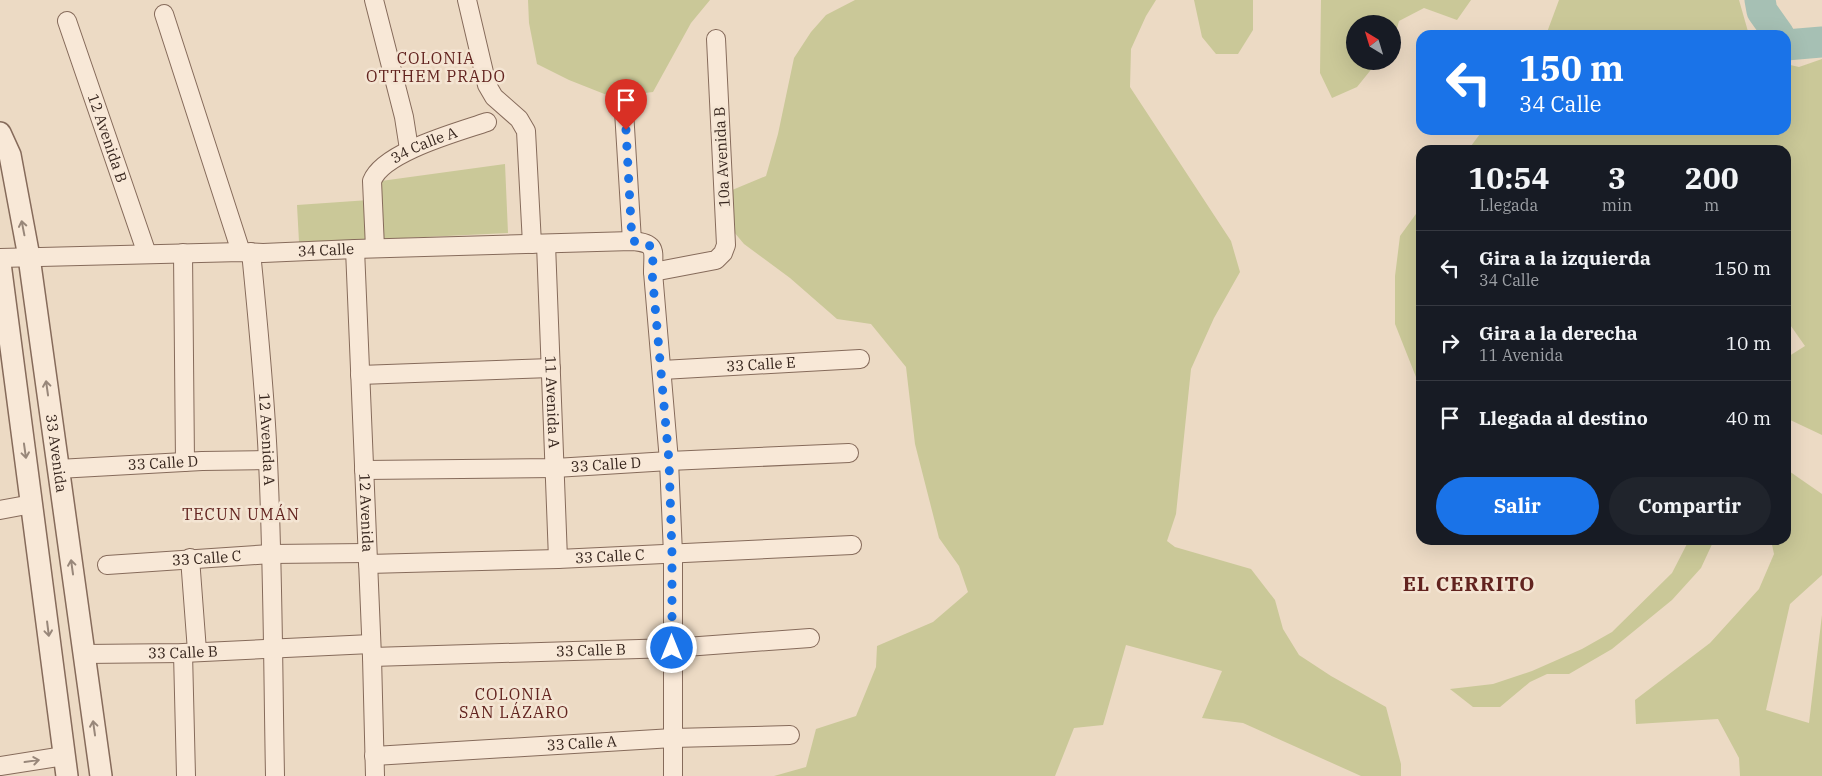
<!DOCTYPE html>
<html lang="es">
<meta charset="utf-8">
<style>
body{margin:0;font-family:"IBM Plex Serif",serif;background:#20242c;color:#f1f3f6;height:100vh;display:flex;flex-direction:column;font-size:19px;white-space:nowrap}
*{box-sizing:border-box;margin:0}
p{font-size:16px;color:#9ea1a6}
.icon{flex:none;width:28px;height:28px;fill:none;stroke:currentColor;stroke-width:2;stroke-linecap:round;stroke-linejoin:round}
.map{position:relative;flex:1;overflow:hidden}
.side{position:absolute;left:1416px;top:145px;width:375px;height:400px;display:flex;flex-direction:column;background:#171b24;border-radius:15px;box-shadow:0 5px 20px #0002}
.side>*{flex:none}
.top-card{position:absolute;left:1416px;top:30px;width:375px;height:105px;border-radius:15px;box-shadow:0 5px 20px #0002;background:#1a73e8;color:#fff;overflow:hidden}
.needle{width:32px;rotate:322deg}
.buttons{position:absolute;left:1346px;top:15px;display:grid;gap:10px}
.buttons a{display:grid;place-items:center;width:55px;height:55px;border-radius:50%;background:#171b24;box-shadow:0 5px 20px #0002;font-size:25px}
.pin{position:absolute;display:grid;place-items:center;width:42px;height:42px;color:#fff;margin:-51px -21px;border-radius:50% 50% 50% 0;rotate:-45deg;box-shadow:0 0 5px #0007}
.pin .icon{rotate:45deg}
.me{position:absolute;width:55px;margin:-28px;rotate:0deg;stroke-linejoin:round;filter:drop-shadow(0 0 4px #0008)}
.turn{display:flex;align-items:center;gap:18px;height:105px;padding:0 20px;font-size:22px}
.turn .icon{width:65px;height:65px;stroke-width:2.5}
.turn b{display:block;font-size:35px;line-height:42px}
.eta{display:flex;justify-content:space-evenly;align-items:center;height:85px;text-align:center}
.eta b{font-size:30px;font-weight:700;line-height:35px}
.primary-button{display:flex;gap:10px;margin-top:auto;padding:10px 20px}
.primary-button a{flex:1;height:58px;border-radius:30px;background:#1a73e8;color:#fff;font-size:20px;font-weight:700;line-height:58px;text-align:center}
.primary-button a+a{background:#20242c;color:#f1f3f6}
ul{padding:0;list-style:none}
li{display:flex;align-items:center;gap:15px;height:75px;padding:0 20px;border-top:1px solid #363941}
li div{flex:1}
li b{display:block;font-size:19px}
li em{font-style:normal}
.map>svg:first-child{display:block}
</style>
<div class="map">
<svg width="1822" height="776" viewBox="0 0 1822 776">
<rect width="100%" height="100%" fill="#ecdac4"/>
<path fill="#cac898" d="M 528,0 L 710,0 L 691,23 L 653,92 L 612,97 L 569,80 L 537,64 L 529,23 Z
M 855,0 L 1156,0 L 1146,16 L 1131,49 L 1130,87 L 1231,241 L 1240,272 L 1214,318 L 1191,369 L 1176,514 L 1167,541 L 1175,547 L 1251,569 L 1275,600 L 1283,629 L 1299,655 L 1331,676 L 1386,707 L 1401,764 L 1401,776 L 1361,776 L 1243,723 L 1202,718 L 1222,671 L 1126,645 L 1103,725 L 1074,728 L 1055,776 L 774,776 L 806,767 L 816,729 L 856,716 L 876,667 L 877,646 L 933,622 L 968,592 L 959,566 L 939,538 L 915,444 L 906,367 L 871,324 L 837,319 L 790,278 L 744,244 L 719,214 L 725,193 L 766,176 L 778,134 L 794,58 L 811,32 L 826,15 Z
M 1194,0 L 1253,0 L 1253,30 L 1238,54 L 1216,54 L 1202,37 Z
M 1321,0 L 1471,0 L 1457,20 L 1424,8 L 1399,21 L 1393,43 L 1392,24 L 1355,24 L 1355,61 L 1378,61 L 1357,87 L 1332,98 L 1320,73 Z
M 1559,0 L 1739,0 L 1749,35 L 1546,35 Z
M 1822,59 L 1822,435 L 1786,418 L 1786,358 L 1805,346 L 1786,319 L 1786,150 L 1468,150 L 1483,130 L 1786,130 L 1786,64 L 1799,67 Z
M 505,164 L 508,233 L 384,239 L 381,181 Z
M 369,200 L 368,242 L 299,242 L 297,205 Z
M 1421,207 L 1421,382 L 1416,377 L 1395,324 L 1395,276 L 1400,236 Z
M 1786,469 L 1822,494 L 1822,575 L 1790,604 L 1766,710 L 1809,723 L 1822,615 L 1822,776 L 1740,776 L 1739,758 L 1718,719 L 1636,724 L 1635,700 L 1710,643 L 1759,589 L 1774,554 L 1771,540 L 1786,540 Z
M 1689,540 L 1714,540 L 1701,568 L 1672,600 L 1612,649 L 1569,674 L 1547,674 L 1530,682 L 1500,707 L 1473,707 L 1450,689 L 1493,684 L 1532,671 L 1582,649 L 1612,632 L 1672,573 Z"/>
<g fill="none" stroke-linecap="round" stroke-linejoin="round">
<path stroke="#a6c0b4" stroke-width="31" d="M 1760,0 L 1762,11 L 1779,35
M 1786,45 L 1822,42"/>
<g stroke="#866b5b" stroke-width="20">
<g id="minor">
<path d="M 374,0 L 404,117 L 409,149"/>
<path d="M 467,0 L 487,85 L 494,97 L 519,119 L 526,131 L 532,244"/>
<path d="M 164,14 L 241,252"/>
<path id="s1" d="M 67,21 L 147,254"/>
<path d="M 624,111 L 632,241"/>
<path id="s2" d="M 546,244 L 558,559"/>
<path id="s3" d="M 375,248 L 372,181 C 383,152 458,132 487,122"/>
<path id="s4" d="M 355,249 L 372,657 L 375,776"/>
<path id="s5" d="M 251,252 C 258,322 265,391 268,461 C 273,566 273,671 275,776"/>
<path d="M 183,253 L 185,462"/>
<path id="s6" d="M 0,258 L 241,252 L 263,253 L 355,249 L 632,241 C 658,243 653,251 653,272 L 669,461 L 673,554 L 673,776"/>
<path d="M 653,272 L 716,260 L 723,253 L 726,245 L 716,39"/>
<path id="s7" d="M 662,370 L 860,359"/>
<path d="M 360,375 L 551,368"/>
<path id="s8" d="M 58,469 L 202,461 L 268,460"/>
<path id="s9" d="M 364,470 L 555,468 L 669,461 L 849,453"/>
<path d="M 0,510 L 32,504"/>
<path d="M 190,558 L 197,651"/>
<path id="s10" d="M 368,564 L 558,559 L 852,545"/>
<path id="s11" d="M 107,565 L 271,554 L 367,553"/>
<path d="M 183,653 L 186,776"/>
<path id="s12" d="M 84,654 L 183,653 L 371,644"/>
<path id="s13" d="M 372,657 L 672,648 L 810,638"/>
<path id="s14" d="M 374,756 L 673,738 L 790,735"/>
<path d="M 0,766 L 64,756"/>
</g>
</g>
<g stroke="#866b5b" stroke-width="24">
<g id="tertiary">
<path id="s15" d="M 0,133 L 10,155 L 29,257 L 101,776"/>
<path d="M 0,263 L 67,776"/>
</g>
</g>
<use href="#minor" stroke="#f8e8d7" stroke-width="18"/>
<use href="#tertiary" stroke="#f8e8d7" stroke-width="21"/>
</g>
<defs><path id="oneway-shaft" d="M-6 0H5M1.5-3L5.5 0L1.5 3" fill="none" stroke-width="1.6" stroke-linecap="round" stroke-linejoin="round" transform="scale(1.25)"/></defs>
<g stroke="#98877a">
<use href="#oneway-shaft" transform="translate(23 228) rotate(-101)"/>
<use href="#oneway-shaft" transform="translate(47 388) rotate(-98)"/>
<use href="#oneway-shaft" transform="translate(25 451) rotate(82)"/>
<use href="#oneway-shaft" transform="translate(72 567) rotate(-98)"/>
<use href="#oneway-shaft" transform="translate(48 629) rotate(83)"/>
<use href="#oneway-shaft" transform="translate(94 728) rotate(-98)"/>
<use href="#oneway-shaft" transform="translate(32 761) rotate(-8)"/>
</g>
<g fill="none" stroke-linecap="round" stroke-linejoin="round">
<path stroke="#1a73e8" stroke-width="9" stroke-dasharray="0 16.2" d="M 626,130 L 632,241 C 658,243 653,251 652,272 L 669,461 L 672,554 L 672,648"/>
</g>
<g text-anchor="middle" stroke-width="5" stroke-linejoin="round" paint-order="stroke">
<g font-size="15" fill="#37261e" stroke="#f4e5d3">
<text dy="5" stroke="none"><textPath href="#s1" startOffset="124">12 Avenida B</textPath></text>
<text dy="5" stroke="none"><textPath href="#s3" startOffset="132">34 Calle A</textPath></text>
<text transform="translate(722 157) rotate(-93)" y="5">10a Avenida B</text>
<text dy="5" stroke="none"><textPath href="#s6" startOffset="326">34 Calle</textPath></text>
<text dy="5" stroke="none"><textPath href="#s7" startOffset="99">33 Calle E</textPath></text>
<text dy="5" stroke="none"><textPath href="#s2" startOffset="158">11 Avenida A</textPath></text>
<text dy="5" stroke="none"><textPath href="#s5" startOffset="188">12 Avenida A</textPath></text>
<text dy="5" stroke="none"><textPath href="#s15" startOffset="326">33 Avenida</textPath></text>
<text dy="5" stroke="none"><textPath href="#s8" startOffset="105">33 Calle D</textPath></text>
<text dy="5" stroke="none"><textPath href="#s9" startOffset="242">33 Calle D</textPath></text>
<text dy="5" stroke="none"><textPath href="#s4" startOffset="264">12 Avenida</textPath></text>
<text dy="5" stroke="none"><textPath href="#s11" startOffset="100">33 Calle C</textPath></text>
<text dy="5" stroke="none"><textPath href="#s10" startOffset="242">33 Calle C</textPath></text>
<text dy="5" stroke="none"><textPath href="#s13" startOffset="219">33 Calle B</textPath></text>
<text dy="5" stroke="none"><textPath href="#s12" startOffset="99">33 Calle B</textPath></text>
<text dy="5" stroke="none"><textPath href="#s14" startOffset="208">33 Calle A</textPath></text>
</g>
<g font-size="16" letter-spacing="1" fill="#62231f" stroke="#f4e5d3">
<text x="436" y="64">COLONIA<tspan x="436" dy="18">OTTHEM PRADO</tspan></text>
<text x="241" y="520">TECUN UMÁN</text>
<text x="514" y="700">COLONIA<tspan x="514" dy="18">SAN LÁZARO</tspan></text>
</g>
<g font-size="20" font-weight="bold" letter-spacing="1" fill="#62231f" stroke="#f4e5d3">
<text x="1469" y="591">EL CERRITO</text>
</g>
</g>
</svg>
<div class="buttons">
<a><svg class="needle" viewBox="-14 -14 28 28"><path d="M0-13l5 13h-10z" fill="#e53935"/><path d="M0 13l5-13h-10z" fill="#9ea1a6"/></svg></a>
</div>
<div class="pin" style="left:626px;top:130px;background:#d93025"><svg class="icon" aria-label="arrive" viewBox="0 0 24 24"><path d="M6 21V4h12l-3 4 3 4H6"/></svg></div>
<svg class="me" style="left:672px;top:648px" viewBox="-20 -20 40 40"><circle r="17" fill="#1a73e8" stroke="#fff" stroke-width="3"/><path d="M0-11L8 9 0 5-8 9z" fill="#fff"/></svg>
<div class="top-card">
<div class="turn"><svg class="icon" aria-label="left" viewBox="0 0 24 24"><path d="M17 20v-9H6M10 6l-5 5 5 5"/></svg><div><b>150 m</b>34 Calle</div></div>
</div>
<section class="side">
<div class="eta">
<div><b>10:54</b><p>Llegada</p></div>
<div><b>3</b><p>min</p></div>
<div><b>200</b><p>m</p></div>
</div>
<ul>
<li><svg class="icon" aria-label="left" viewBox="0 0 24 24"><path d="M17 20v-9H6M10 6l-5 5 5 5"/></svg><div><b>Gira a la izquierda</b><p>34 Calle</p></div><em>150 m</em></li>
<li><svg class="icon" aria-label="right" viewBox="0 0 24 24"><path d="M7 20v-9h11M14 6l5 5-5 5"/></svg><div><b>Gira a la derecha</b><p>11 Avenida</p></div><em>10 m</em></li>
<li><svg class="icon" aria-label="arrive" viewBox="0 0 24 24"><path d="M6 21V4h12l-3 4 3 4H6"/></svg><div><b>Llegada al destino</b></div><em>40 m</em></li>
</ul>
<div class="primary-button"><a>Salir</a><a>Compartir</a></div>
</section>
</div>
